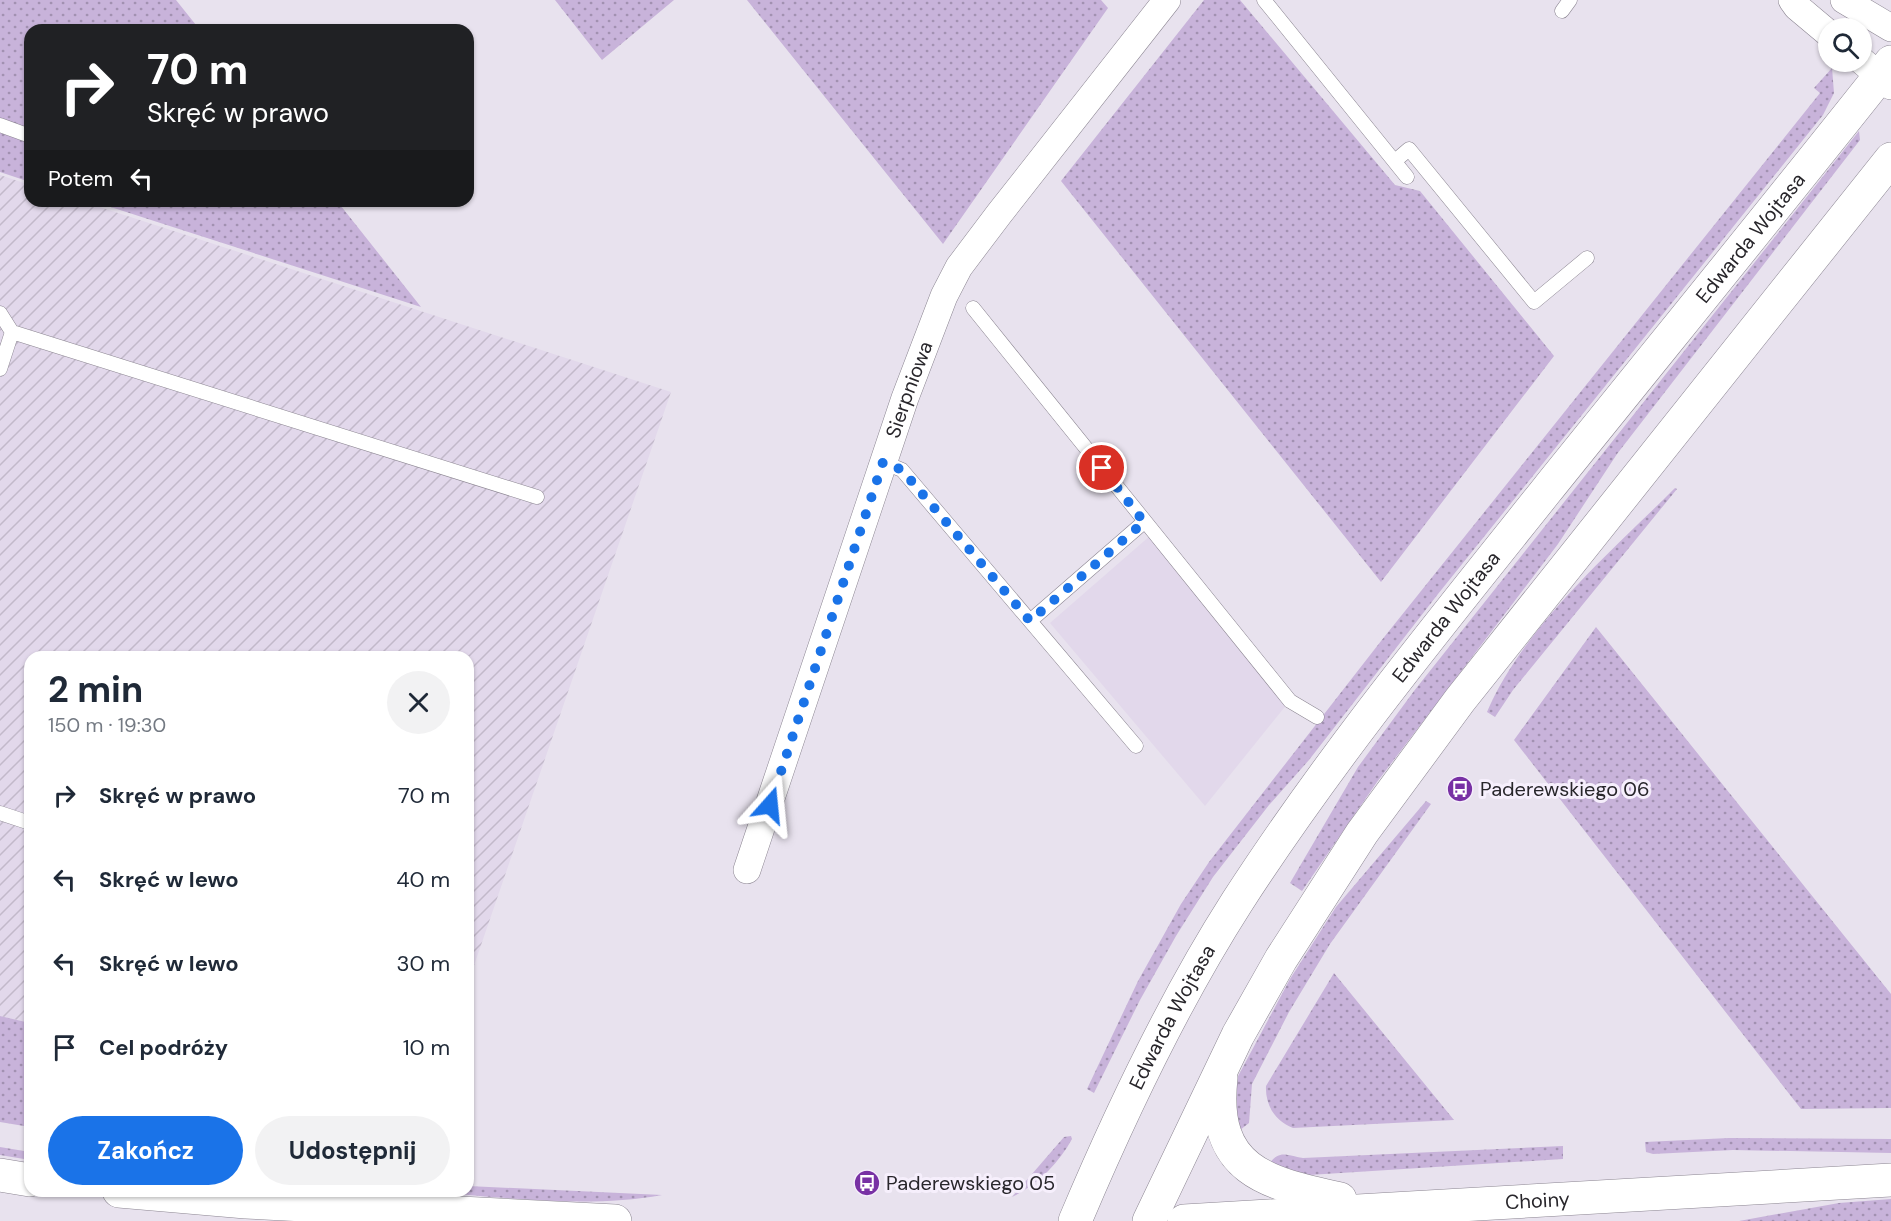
<!DOCTYPE html>
<html lang="pl">
<meta charset="utf-8">
<style>
body{margin:0;font-family:"DM Sans",sans-serif;background:#f2f2f3;color:#1f2937;height:100vh;display:flex;flex-direction:column;font-size:22px;white-space:nowrap}
*{box-sizing:border-box;margin:0}
p{font-size:20px;color:#747a83}
.icon{flex:none;width:33px;height:33px;fill:none;stroke:currentColor;stroke-width:2;stroke-linecap:round;stroke-linejoin:round}
.map{position:relative;flex:1;overflow:hidden}
.panel{position:absolute;left:24px;top:651px;width:450px;height:546px;display:flex;flex-direction:column;background:#fff;border-radius:18px;box-shadow:0 2px 4px #0004}
.panel>*{flex:none}
.guide{position:absolute;left:24px;top:24px;width:450px;height:183px;border-radius:18px;box-shadow:0 2px 4px #0004;background:#202124;color:#fff;overflow:hidden}
.tools{position:absolute;left:1818px;top:18px;display:grid;gap:12px}
.tools a{display:grid;place-items:center;width:54px;height:54px;border-radius:50%;background:#fff;box-shadow:0 2px 4px #0004;font-size:30px}
.pin{position:absolute;display:grid;place-items:center;width:51px;height:51px;color:#fff;margin:-26px;border:3px solid #fff;border-radius:50%;box-shadow:0 2px 6px #0007}
.me{position:absolute;width:66px;margin:-33px;rotate:18deg;stroke-linejoin:round;filter:drop-shadow(0 0 4px #0008)}
.turn{display:flex;align-items:center;gap:21px;height:126px;padding:0 24px;font-size:27px}
.turn .icon{width:78px;height:78px;stroke-width:2.5}
.turn b{display:block;font-size:42px;line-height:51px}
.then{display:flex;align-items:center;height:57px;padding:0 24px;background:#0003;gap:12px;font-size:22px}
.round{display:grid;place-items:center;flex:none;width:63px;height:63px;border-radius:32px;background:#f2f2f3}
.headline{display:flex;align-items:center;justify-content:space-between;height:102px;padding:0 24px}
h1{font-size:36px;font-weight:700;line-height:45px}
.action{display:flex;gap:12px;margin-top:auto;padding:12px 24px}
.action a{flex:1;height:69px;border-radius:36px;background:#1a73e8;color:#fff;font-size:24px;font-weight:700;line-height:69px;text-align:center}
.action a+a{background:#f2f2f3;color:#1f2937}
ul{padding:0;list-style:none}
li{display:flex;align-items:center;gap:18px;height:84px;padding:0 24px}
li div{flex:1}
li b{display:block;font-size:22px}
li em{font-style:normal}
.map>svg:first-child{display:block}
</style>
<div class="map">
<svg width="1891" height="1221" viewBox="0 0 1891 1221">
<defs>
<pattern id="industrial-furrows" width="10" height="10" patternUnits="userSpaceOnUse" patternTransform="scale(1.5)"><rect width="10" height="10" fill="#e2d8eb"/><path d="M-1 1l2-2M0 10L10 0M9 11l2-2" fill="none" stroke="#c2b9ca"/></pattern>
<pattern id="grass-dots" width="8" height="8" patternUnits="userSpaceOnUse" patternTransform="scale(1.5)"><rect width="8" height="8" fill="#c8b3da"/><path d="M2 2h.1M6 6h.1" fill="none" stroke="#a291b1" stroke-width="1.8" stroke-linecap="round"/></pattern>
</defs>
<rect width="100%" height="100%" fill="#e8e2ee"/>
<path fill="#e2d8eb" d="M 1151,535 L 1288,703 L 1205,806 L 1050,623 Z"/>
<path fill="url(#industrial-furrows)" d="M 0,175 L 30,185 L 30,201 L 81,201 L 671,392 L 468,983 L 468,657 L 30,657 L 30,1023 L 0,1016 Z"/>
<path fill="url(#grass-dots)" d="M 0,0 L 176,0 L 200,30 L 30,30 L 30,182 L 0,172 Z
M 555,0 L 674,0 L 602,60 Z
M 747,0 L 1101,0 L 1108,8 L 943,244 Z
M 1204,0 L 1240,0 L 1395,185 L 1420,191 L 1554,356 L 1381,582 L 1061,181 Z
M 1832,68 L 1834,93 L 1823,115 L 1438,594 L 1309,760 L 1269,805 L 1213,877 L 1176,936 L 1140,1000 L 1094,1093 L 1087,1089 L 1138,981 L 1181,904 L 1209,862 L 1381,641 L 1820,93 L 1814,88 Z
M 1859,131 L 1860,140 L 1617,454 L 1558,544 L 1377,782 L 1302,891 L 1290,883 L 1358,767 L 1414,691 Z
M 92,201 L 337,201 L 421,307 Z
M 1675,488 L 1677,489 L 1513,690 L 1495,717 L 1487,712 C 1523,627 1611,552 1675,488 Z
M 1596,627 L 1891,994 L 1891,1108 L 1801,1109 L 1514,740 Z
M 1426,801 L 1431,804 L 1330,944 L 1289,1012 L 1252,1084 L 1249,1123 L 1240,1130 L 1236,1121 L 1236,1080 L 1290,979 L 1336,907 Z
M 1334,973 L 1454,1120 L 1293,1128 C 1275,1121 1265,1105 1266,1086 Z
M 0,1016 L 30,1023 L 30,1127 L 0,1122 Z
M 1071,1136 L 1072,1139 C 1059,1163 1037,1185 1012,1197 L 1064,1137 Z
M 1729,1138 L 1891,1139 L 1891,1153 L 1733,1150 L 1653,1154 L 1646,1152 L 1645,1142 Z
M 1563,1146 L 1563,1159 L 1309,1175 L 1269,1164 C 1280,1149 1287,1156 1303,1158 Z
M 0,1147 L 30,1152 L 30,1160 L 0,1155 Z
M 468,1186 L 662,1195 C 580,1210 493,1195 411,1191 L 468,1191 Z
M 1891,1199 L 1891,1221 L 1739,1221 L 1839,1203 Z"/>
<g fill="none" stroke-linecap="round" stroke-linejoin="round">
<g stroke="#8b8591" stroke-width="15">
<path id="service" d="M 1264,0 L 1407,177
M 1562,11 L 1570,0
M 0,125 L 30,136
M 1395,161 L 1409,149 L 1534,302 L 1587,258
M 973,308 L 1290,701 L 1317,717
M 0,313 L 12,332 L 0,369
M 12,332 L 537,497
M 883,462 L 902,470 L 1136,746
M 1030,621 L 1144,522
M 0,813 L 30,823"/>
</g>
<g stroke="#8b8591" stroke-width="28">
<g id="minor">
<path d="M 1792,0 L 1797,7 L 1828,33"/>
<path d="M 1844,0 L 1891,28"/>
<path d="M 1862,61 L 1891,86"/>
<path id="s1" d="M 747,870 L 905,398 L 944,296 L 959,267 L 999,214 L 1167,0"/>
</g>
</g>
<g stroke="#8b8591" stroke-width="34">
<g id="tertiary">
<path d="M 1221,1078 C 1211,1170 1265,1183 1340,1199"/>
<path d="M 0,1175 L 30,1180"/>
<path d="M 119,1191 L 246,1202 L 615,1221"/>
<path id="s2" d="M 1075,1221 C 1121,1112 1173,1002 1237,902 C 1330,758 1439,625 1546,491 C 1661,348 1777,206 1891,62"/>
<path d="M 1149,1221 L 1238,1035 L 1281,959 L 1362,833 L 1460,700 L 1891,159"/>
<path id="s3" d="M 1184,1221 L 1891,1180"/>
</g>
</g>
<use href="#service" stroke="#fff" stroke-width="14"/>
<use href="#minor" stroke="#fff" stroke-width="27"/>
<use href="#tertiary" stroke="#fff" stroke-width="33"/>
</g>
<g fill="none" stroke-linecap="round" stroke-linejoin="round">
<path stroke="#1a73e8" stroke-width="10" stroke-dasharray="0 18" d="M 770,805 L 883,462 L 902,470 L 1030,621 L 1144,522 L 1102,468"/>
</g>
<defs>
<g id="bus-disc" transform="scale(1.35)"><circle r="9.5" fill="#7831a4" stroke="#f6effc"/><path d="M-5-6H5V4H4V6H2V4H-2V6H-4V4H-5ZM-3.5-4V0h7V-4ZM-3.5 1.2v1.5H-2V1.2ZM2 1.2v1.5H3.5V1.2Z" fill="#fff"/></g>
</defs>
<g fill-rule="evenodd">
<use href="#bus-disc" x="1460" y="789"/>
<use href="#bus-disc" x="867" y="1183"/>
</g>
<g text-anchor="middle" stroke-width="6" stroke-linejoin="round" paint-order="stroke">
<g font-size="20" fill="#28262b" stroke="#f6effc">
<text dy="7" stroke="none"><textPath href="#s2" startOffset="1198">Edwarda Wojtasa</textPath></text>
<text dy="7" stroke="none"><textPath href="#s1" startOffset="507">Sierpniowa</textPath></text>
<text dy="7" stroke="none"><textPath href="#s2" startOffset="712">Edwarda Wojtasa</textPath></text>
<text dy="7" stroke="none"><textPath href="#s2" startOffset="226">Edwarda Wojtasa</textPath></text>
<text dy="7" stroke="none"><textPath href="#s3" startOffset="354">Choiny</textPath></text>
</g>
<g font-size="20" fill="#28262b" stroke="#f6effc" text-anchor="start">
<text x="1480" y="796">Paderewskiego 06</text>
<text x="886" y="1190">Paderewskiego 05</text>
</g>
</g>
</svg>
<div class="tools">
<a><svg class="icon" aria-label="search" viewBox="0 0 24 24"><circle cx="10" cy="10" r="6"/><path d="M15 15l6 6"/></svg></a>
</div>
<div class="pin" style="left:1102px;top:468px;background:#d93025"><svg class="icon" aria-label="arrive" viewBox="0 0 24 24"><path d="M6 21V4h12l-3 4 3 4H6"/></svg></div>
<svg class="me" style="left:770px;top:805px" viewBox="-20 -20 40 40"><path d="M0-17L14 15 0 8-14 15z" fill="#1a73e8" stroke="#fff" stroke-width="4"/></svg>
<div class="guide">
<div class="turn"><svg class="icon" aria-label="right" viewBox="0 0 24 24"><path d="M7 20v-9h11M14 6l5 5-5 5"/></svg><div><b>70 m</b>Skręć w prawo</div></div>
<div class="then">Potem<svg class="icon" aria-label="left" viewBox="0 0 24 24"><path d="M17 20v-9H6M10 6l-5 5 5 5"/></svg></div>
</div>
<section class="panel">
<div class="headline"><div><h1>2 min</h1><p>150 m · 19:30</p></div><a class="round"><svg class="icon" aria-label="close" viewBox="0 0 24 24"><path d="M6 6l12 12M18 6L6 18"/></svg></a></div>
<ul>
<li><svg class="icon" aria-label="right" viewBox="0 0 24 24"><path d="M7 20v-9h11M14 6l5 5-5 5"/></svg><div><b>Skręć w prawo</b></div><em>70 m</em></li>
<li><svg class="icon" aria-label="left" viewBox="0 0 24 24"><path d="M17 20v-9H6M10 6l-5 5 5 5"/></svg><div><b>Skręć w lewo</b></div><em>40 m</em></li>
<li><svg class="icon" aria-label="left" viewBox="0 0 24 24"><path d="M17 20v-9H6M10 6l-5 5 5 5"/></svg><div><b>Skręć w lewo</b></div><em>30 m</em></li>
<li><svg class="icon" aria-label="arrive" viewBox="0 0 24 24"><path d="M6 21V4h12l-3 4 3 4H6"/></svg><div><b>Cel podróży</b></div><em>10 m</em></li>
</ul>
<div class="action"><a>Zakończ</a><a>Udostępnij</a></div>
</section>
</div>
